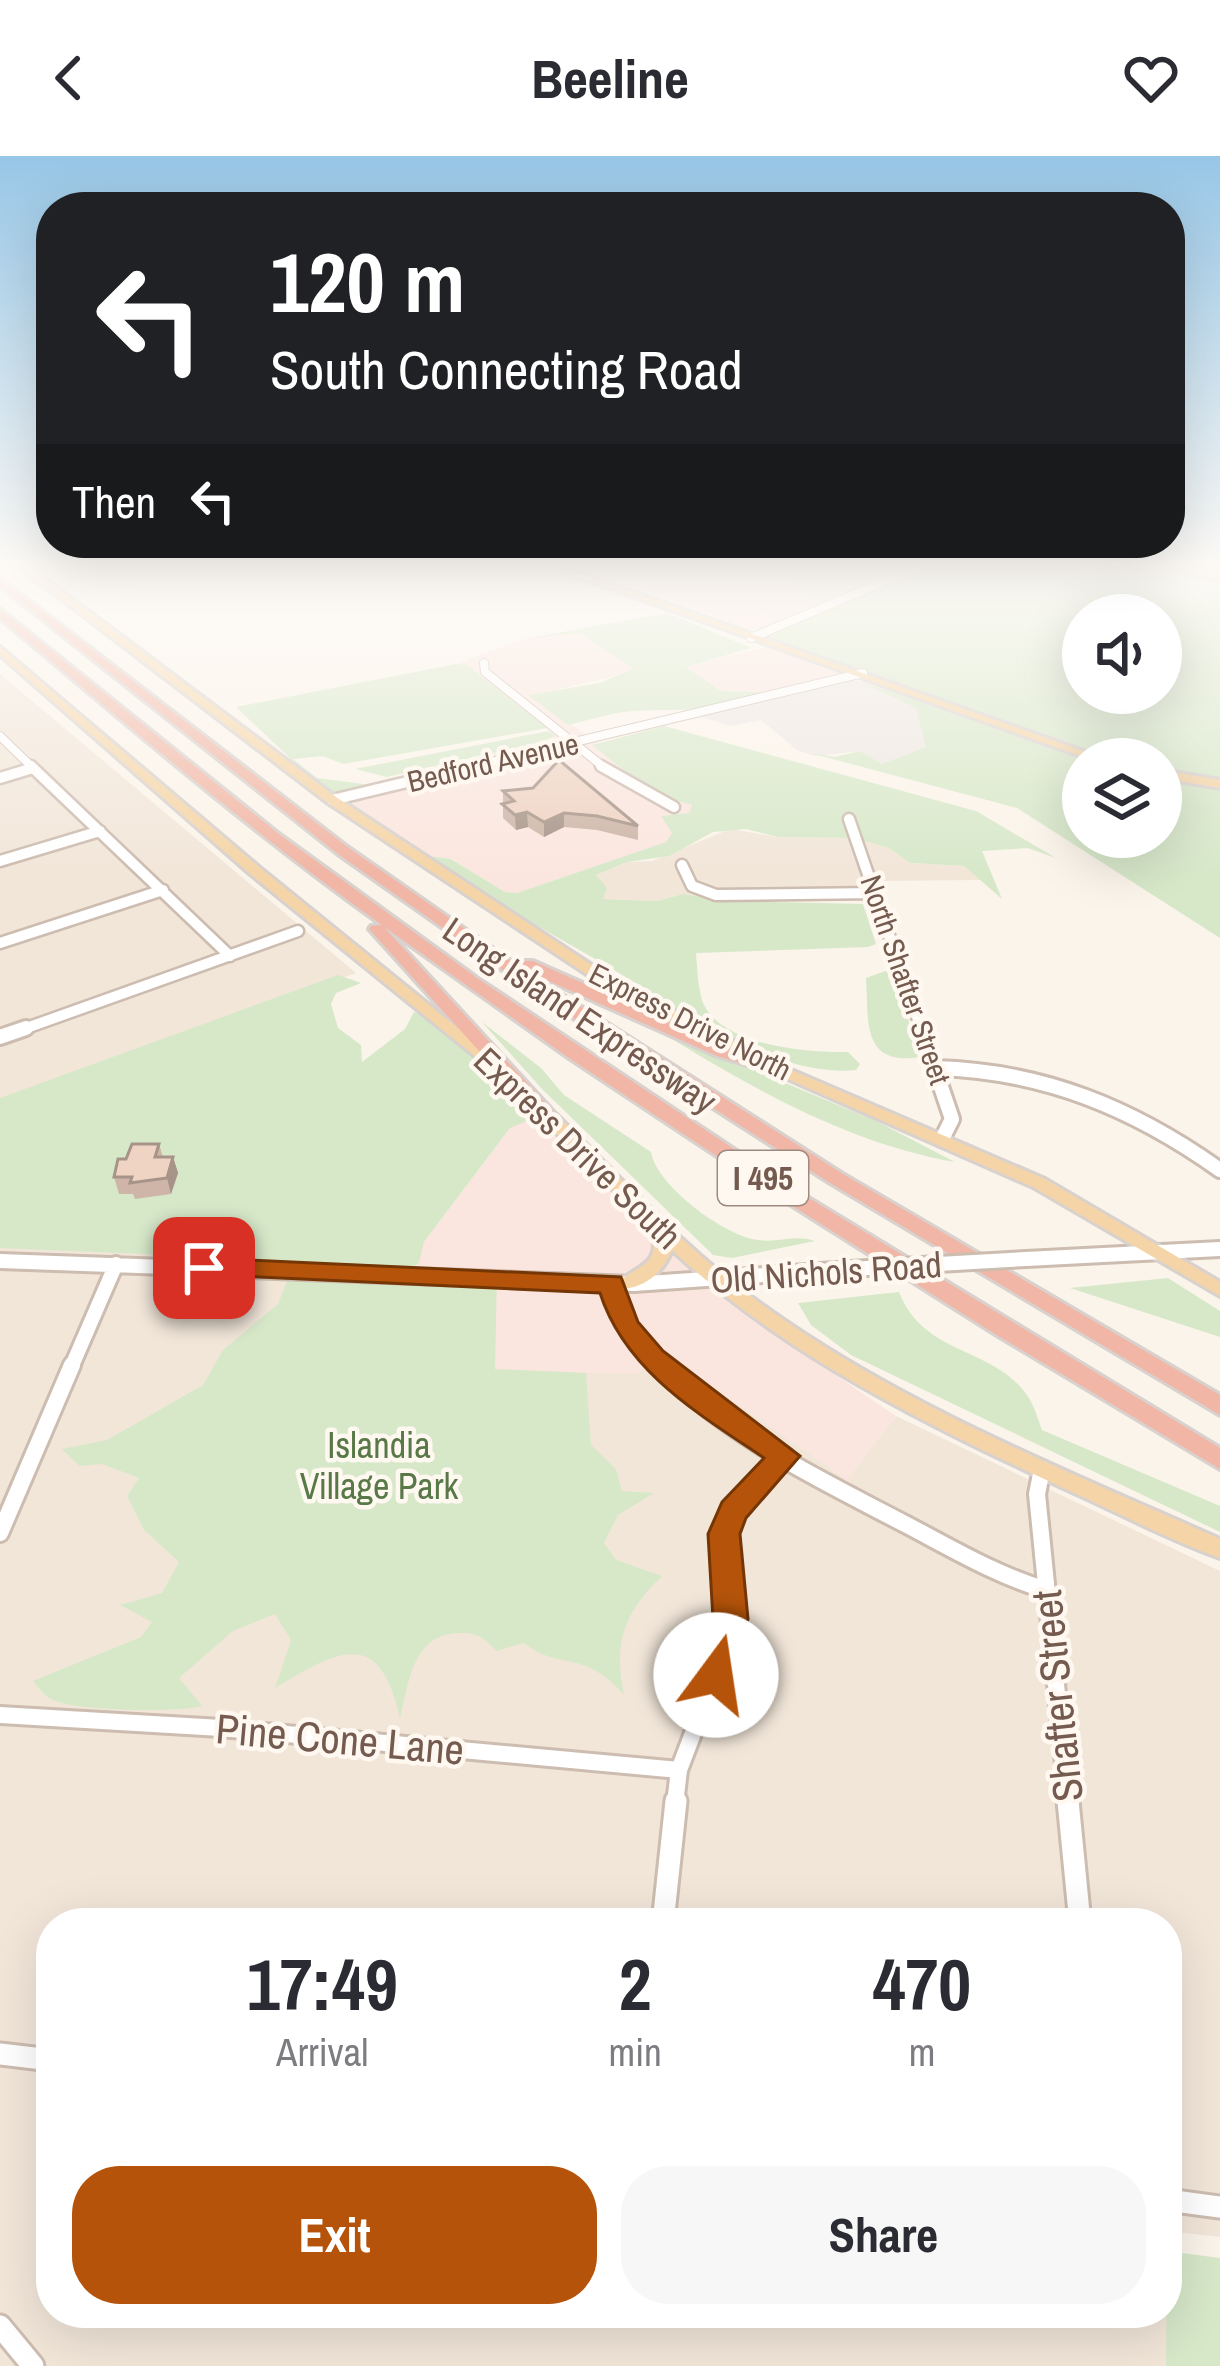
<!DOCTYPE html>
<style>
body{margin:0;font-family:"Archivo Narrow",sans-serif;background:#f7f7f7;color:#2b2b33;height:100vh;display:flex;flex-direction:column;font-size:45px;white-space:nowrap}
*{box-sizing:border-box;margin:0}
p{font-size:39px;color:#7c7c81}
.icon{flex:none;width:66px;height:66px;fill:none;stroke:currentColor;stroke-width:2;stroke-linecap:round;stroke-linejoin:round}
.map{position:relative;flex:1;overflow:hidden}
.side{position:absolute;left:36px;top:1752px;width:1146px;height:420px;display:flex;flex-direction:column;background:#fff;border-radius:48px;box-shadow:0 12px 48px #0002}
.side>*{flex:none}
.banner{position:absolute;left:36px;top:36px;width:1149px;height:366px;border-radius:48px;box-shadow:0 12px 48px #0002;background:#202124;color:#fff;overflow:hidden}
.tools{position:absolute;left:1062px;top:438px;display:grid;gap:24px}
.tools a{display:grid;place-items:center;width:120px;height:120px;border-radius:50%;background:#fff;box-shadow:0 12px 48px #0002;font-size:60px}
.pin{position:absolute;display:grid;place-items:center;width:102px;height:102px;color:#fff;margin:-51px;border-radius:24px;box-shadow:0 6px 18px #0006}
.me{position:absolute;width:132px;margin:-66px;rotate:14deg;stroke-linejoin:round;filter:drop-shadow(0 0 9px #0008)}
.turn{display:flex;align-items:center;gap:42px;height:252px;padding:0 36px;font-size:54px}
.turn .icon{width:156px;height:156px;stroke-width:2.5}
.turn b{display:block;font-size:84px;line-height:102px}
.then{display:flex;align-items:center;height:114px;padding:0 36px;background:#0003;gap:24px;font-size:45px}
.eta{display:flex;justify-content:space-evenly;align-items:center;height:204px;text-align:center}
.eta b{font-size:72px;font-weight:800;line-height:84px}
.button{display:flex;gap:24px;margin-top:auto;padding:24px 36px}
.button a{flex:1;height:138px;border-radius:48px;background:#b45309;color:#fff;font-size:48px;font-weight:800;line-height:138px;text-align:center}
.button a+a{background:#f7f7f7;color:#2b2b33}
header{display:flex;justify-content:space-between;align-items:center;height:156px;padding:0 36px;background:#fff;font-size:54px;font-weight:800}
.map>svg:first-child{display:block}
</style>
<header><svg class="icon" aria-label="back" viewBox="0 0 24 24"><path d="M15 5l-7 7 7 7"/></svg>Beeline<svg class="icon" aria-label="heart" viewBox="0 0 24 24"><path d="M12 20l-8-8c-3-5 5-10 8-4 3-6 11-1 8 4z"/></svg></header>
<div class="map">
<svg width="1220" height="2210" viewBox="0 0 1220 2210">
<rect width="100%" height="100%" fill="#fbf4ea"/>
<path fill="#f2e6d9" d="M 777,409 L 908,409 L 814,452 Z
M 0,518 L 356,817 L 0,949 Z
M 730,673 L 778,681 L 854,682 L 889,692 L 910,707 L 964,710 L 981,724 L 875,725 L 882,744 L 731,745 L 683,738 L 657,745 L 601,743 L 596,719 L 627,706 L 652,705 Z
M 0,977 L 230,1058 L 211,1110 L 497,1120 L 654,1211 L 671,1202 L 847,1323 L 896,1260 L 1220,1415 L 1220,2081 L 1167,2075 L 1167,1767 L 51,1767 L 51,2157 L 1167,2157 L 1188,2210 L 0,2210 Z"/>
<path fill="#fbe6df" d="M 571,409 L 777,409 L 813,452 L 759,477 Z
M 580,477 L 633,509 L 631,516 L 529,540 L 597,586 L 593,589 L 655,639 L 692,649 L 689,657 L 662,660 L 672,677 L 666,686 L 517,737 L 505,736 L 452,703 L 421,699 L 328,638 L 550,584 L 554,580 L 547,572 L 468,510 L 456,508 L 524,483 Z
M 767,491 L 852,522 L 745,547 L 755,536 L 721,535 L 685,510 Z
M 526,951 L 650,1074 L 775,1178 L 896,1260 L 847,1324 L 671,1202 L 635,1218 L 495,1214 L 401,1116 L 410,1072 L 421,1090 Z"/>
<path fill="#ede7e2" d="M 852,522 L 917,552 L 927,591 L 882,608 L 860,595 L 815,600 L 797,594 L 761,564 L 731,570 L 695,559 Z"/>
<path fill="#d7e8c9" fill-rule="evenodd" d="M 923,409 L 1220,409 L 1220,782 L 1017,652 L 810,597 L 835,601 L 860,595 L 882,608 L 926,591 L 916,552 L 859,525 L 1056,590 L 759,480 ZM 1083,459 L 1161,459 L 1161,537 L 1083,537 ZM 1083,603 L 1161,603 L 1161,681 L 1083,681 Z
M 667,457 L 751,492 L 686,511 L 721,535 L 761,536 C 723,559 673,552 632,555 C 611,557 588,564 568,569 L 528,539 L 600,527 L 633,513 L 580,477 L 524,483 Z
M 456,508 L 467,509 L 547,572 L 343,608 L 323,600 L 293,603 L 317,622 L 371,629 L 328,638 L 236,551 Z
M 664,570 L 976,655 L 1056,702 L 1028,692 L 982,695 L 1002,743 L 964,710 L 910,707 L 889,692 L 854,682 L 778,681 L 746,673 L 713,676 L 669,700 L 627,706 L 596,719 L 607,732 L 603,743 L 657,745 L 683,738 L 731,745 L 863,748 L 876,788 L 868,791 L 696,797 C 697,811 698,830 702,844 C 718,890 808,897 848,896 L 860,908 L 856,914 C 773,923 673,848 604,808 C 542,773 481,738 421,699 L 451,703 L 505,736 L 517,737 L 666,686 L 672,677 L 661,660 L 689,657 L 692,649 L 655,639 L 592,589 Z
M 549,575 L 555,580 L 542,586 L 387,621 L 355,613 Z
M 891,813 L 921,901 C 860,911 869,864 866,822 Z
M 338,819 L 361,827 L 336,837 L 331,848 L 338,872 L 361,889 L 362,906 L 405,873 L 414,856 L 423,859 L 505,929 L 548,978 L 527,965 L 510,972 L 424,1086 L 419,1107 L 408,1114 L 403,1109 L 402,1116 L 497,1120 L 495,1213 L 586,1217 L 591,1289 L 616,1313 L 622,1335 L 654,1337 L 618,1359 L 604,1387 L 616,1404 L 662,1420 C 624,1457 613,1486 624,1539 C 582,1491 560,1516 524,1487 L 496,1495 C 486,1483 478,1477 463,1477 C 413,1475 409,1525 400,1563 C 380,1469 337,1495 275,1532 L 291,1484 L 275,1458 L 233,1475 L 179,1522 L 202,1550 C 177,1557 76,1555 53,1544 C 45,1541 39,1532 33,1525 L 141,1481 L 152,1466 L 120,1449 L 162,1437 L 179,1406 L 144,1374 L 127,1340 L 139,1322 L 102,1308 L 79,1310 L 62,1293 L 107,1284 L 203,1229 L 223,1194 L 278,1148 L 291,1115 L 211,1111 L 213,1101 L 0,1092 L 0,942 Z
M 482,866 L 541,912 L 564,939 L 651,996 C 656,1029 724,1080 758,1084 C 778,1087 795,1078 815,1085 L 732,1102 L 713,1099 L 543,934 Z
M 654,872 L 876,965 L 955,1006 C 846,987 748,930 654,872 Z
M 1168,1122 L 1220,1155 L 1220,1181 L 1070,1132 Z
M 899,1136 C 924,1200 992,1190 1027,1239 C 1034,1249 1038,1263 1042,1274 L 1220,1350 L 1220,1376 L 851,1199 L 811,1169 L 798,1147 Z
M 1167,2095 L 1220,2102 L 1220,2210 L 1166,2210 Z"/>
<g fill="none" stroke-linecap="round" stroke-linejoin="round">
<g stroke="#cdbcb0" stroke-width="10">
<path id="minor-far4" d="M 751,482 L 923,409
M 484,507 L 485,516 L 606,613
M 0,580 L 34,613
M 462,613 L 863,517"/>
</g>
<g stroke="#cdbcb0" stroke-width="15">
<path id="minor-far3" d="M 31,610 L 230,800
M 601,610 L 674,651
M 0,622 L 33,612
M 332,644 L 474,610
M 849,663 L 922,875
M 0,705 L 100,675
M 682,709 L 692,730 L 716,739 L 875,737
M 0,787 L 163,734
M 18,875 L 298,775"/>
</g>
<g stroke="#cdbcb0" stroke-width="20">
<path id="minor-far2" d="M 921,872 L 952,963 L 942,983
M 0,881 L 26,872
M 936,912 C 1043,915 1133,952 1220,1014
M 1026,1103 L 1220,1093
M 0,1105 L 634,1128 L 850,1113
M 611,1128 L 627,1170 L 662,1212
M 71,1212 L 116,1108"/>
</g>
<g stroke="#cdbcb0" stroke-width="22">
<path id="minor-far1" d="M 659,1209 C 727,1280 819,1323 905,1368 C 951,1392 996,1419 1046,1434
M 1042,1313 L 1037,1338 L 1068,1648
M 0,1377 L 72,1209
M 0,1559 L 221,1572 L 679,1614
M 675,1648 L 679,1614 L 729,1483 L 724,1378 L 733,1355 L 785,1300"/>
</g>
<g stroke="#cdbcb0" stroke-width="27">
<path id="minor" d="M 1068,1645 L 1080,1767
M 663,1767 L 676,1645
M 0,1898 L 51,1904
M 1167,2044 L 1220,2051
M 0,2170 L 33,2210"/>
</g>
<g stroke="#d8d1ce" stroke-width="6">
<path id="major" d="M 17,409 L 27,409 L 336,641 L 613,823 L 782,910 L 1045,1023 L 1220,1126 L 1220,1140 L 1033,1031 L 772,916 L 603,829 L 328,647 Z
M 545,409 L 557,409 L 1106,603 L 1089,603 Z
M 0,491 L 259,711 L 502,908 L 505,911 L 502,914 L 492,914 L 249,717 L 0,499 Z
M 1161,614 L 1220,624 L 1220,632 L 1161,622 Z
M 530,937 L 536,939 C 611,1010 679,1090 764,1150 C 903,1250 1065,1314 1220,1383 L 1220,1402 C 1169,1384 1119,1357 1070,1335 C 929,1270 786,1201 672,1094 C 664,1116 642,1135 619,1132 L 616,1128 C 638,1108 661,1111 652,1073 L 524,945 L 522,942 L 524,939 Z"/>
</g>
<g stroke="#d8d1ce" stroke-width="6">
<path id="highway" d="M 0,422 L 349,692 L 521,812 L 521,805 L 533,805 L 729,892 L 783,909 L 786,913 L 783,917 L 777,918 L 717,900 L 522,813 L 843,1018 L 1220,1239 L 1220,1259 L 830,1027 L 548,846 L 338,698 L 0,430 Z
M 0,453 L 279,678 L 477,822 L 794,1033 L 1220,1292 L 1220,1313 L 995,1178 L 780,1042 L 569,902 L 383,770 L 550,952 L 541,958 L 534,956 L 369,773 L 371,770 L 382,769 C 249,674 125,567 0,462 Z"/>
</g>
<use href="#minor-far4" stroke="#fff" stroke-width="8"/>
<use href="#minor-far3" stroke="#fff" stroke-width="10"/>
<use href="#minor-far2" stroke="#fff" stroke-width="14"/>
<use href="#minor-far1" stroke="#fff" stroke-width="16"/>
<use href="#minor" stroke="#fff" stroke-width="21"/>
<use href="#major" fill="#f5d5a7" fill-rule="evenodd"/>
<use href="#highway" fill="#f1b6a5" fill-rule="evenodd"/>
<g stroke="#cdbcb0" stroke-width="20" stroke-linecap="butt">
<path id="minor-bridge" d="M 850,1113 L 1026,1103"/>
</g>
<use href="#minor-bridge" stroke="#fff" stroke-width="14"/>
</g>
<path fill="#ceb5a8" d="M 1133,409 L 1220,409 L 1220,428 Z
M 533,632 L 638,670 L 638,684 L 597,674 L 564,671 L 544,681 L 528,671 L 516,674 L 503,662 L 503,635 Z
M 159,988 L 163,1001 L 173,1001 L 178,1017 L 171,1038 L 135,1043 L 133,1038 L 119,1038 L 114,1021 Z"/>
<path fill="#a79488" d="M 527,656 L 528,671 L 516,674 L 515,659 Z
M 564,657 L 564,671 L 544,681 L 544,666 Z
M 173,1001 L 178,1017 L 171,1038 L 167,1022 Z"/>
<path fill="#efd3c3" stroke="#a79488" stroke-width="3" d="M 1190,409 L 1220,409 L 1220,415 Z
M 559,604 L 638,670 L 597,660 L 564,657 L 544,666 L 527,656 L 515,659 L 502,648 L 514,645 L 503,635 L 533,632 Z
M 132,988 L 159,988 L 155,1001 L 173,1001 L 167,1022 L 130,1027 L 132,1021 L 114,1021 L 118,1003 L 126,1003 Z"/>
<linearGradient id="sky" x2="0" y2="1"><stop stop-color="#97c6e6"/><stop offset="0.57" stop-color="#fdfaf6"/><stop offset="1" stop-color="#fdfaf6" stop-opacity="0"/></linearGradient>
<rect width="1220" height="718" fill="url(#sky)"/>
<path fill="#b45309" stroke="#753606" stroke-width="3" d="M 204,1102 L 621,1121 L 638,1166 L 663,1195 L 800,1300 L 746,1362 L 740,1378 L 748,1463 L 728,1530 L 716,1535 L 703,1530 L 698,1519 L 713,1463 L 708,1378 L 722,1346 L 764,1302 C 699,1258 625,1215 600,1137 L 195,1118 L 191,1112 Z"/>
<g text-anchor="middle" stroke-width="9" stroke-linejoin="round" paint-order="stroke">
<g font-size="30" fill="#755b4f" stroke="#fef8f0">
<text transform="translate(493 607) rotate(-13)" y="10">Bedford Avenue</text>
<text transform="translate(905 824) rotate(71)" y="10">North Shafter Street</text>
<text transform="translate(690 866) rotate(27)" y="10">Express Drive North</text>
</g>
<rect fill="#fef8f0" stroke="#9e8a7f" stroke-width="3" x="718" y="995" width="90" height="54" rx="9"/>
<g font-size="33" font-weight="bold" fill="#755b4f">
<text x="763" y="1034">I 495</text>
</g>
<g font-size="36" fill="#755b4f" stroke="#fef8f0">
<text transform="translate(580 859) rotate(34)" y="13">Long Island Expressway</text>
<text transform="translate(578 992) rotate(44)" y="13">Express Drive South</text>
<text transform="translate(826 1116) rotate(-4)" y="13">Old Nichols Road</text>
</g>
<g font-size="36" fill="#587947" stroke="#fef8f0">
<text x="379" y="1302">Islandia<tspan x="379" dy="41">Village Park</tspan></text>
</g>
<g font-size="42" fill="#755b4f" stroke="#fef8f0">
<text transform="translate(1057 1540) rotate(-96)" y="15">Shafter Street</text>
<text transform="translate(340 1583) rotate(5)" y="15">Pine Cone Lane</text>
</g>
</g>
</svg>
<div class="tools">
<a><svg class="icon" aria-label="sound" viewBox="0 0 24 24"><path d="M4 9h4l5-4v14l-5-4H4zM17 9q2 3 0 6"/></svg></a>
<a><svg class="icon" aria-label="layers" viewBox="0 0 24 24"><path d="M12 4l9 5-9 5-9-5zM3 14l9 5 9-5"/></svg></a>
</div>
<div class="pin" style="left:204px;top:1112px;background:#d93025"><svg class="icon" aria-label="arrive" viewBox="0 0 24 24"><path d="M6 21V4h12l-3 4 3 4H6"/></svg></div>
<svg class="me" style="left:716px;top:1519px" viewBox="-20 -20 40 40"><circle r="19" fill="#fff"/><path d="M0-13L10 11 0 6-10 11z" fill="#b45309"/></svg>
<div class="banner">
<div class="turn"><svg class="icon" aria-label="left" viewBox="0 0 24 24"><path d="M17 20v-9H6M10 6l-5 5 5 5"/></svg><div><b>120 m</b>South Connecting Road</div></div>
<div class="then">Then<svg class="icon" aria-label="left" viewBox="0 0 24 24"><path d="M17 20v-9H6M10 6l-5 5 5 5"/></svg></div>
</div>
<section class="side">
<div class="eta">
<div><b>17:49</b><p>Arrival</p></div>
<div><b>2</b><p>min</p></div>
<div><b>470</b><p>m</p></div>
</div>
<div class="button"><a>Exit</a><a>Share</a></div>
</section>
</div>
